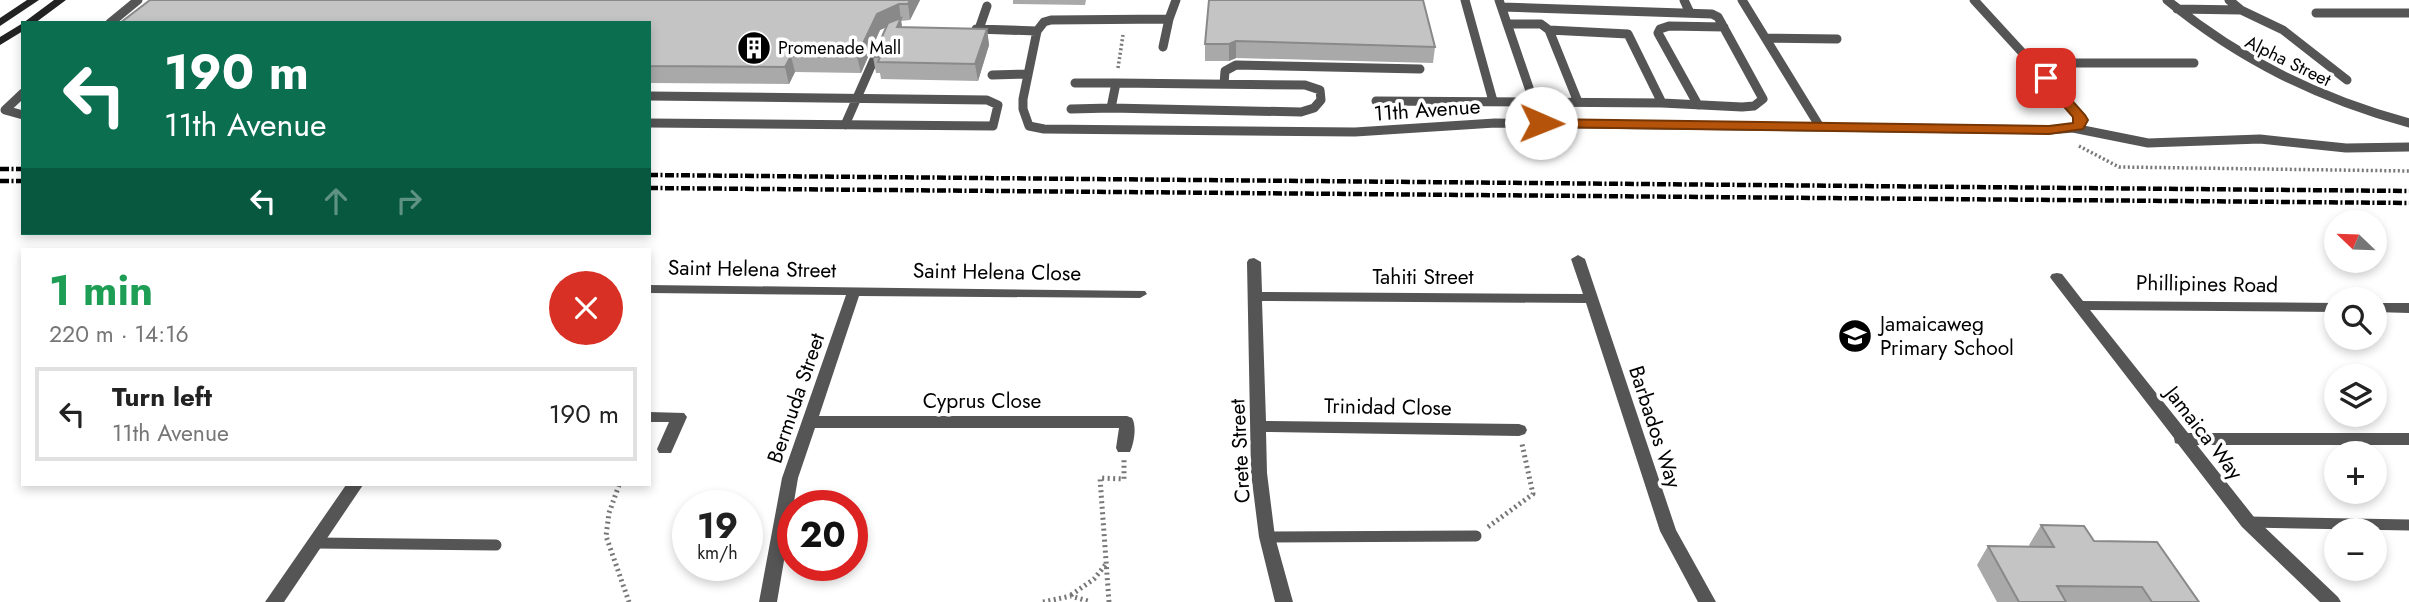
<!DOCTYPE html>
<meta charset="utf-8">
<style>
body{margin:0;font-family:Jost,sans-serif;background:#f2f2f2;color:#222;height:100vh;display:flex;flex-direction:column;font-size:26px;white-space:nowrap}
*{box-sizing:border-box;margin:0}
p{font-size:23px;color:#767676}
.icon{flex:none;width:38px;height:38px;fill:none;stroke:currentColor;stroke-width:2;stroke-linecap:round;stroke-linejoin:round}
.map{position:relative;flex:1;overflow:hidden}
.sheet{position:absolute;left:21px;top:248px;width:630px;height:238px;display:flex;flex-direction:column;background:#fff;border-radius:0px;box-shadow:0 4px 10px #0003}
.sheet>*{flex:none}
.guide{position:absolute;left:21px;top:21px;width:630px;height:214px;border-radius:0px;box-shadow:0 4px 10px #0003;background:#0b6e4f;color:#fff;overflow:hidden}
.needle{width:46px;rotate:293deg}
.tools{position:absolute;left:2324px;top:210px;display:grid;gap:14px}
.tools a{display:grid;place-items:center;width:63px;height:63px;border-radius:50%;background:#fff;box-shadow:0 4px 10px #0003;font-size:35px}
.speed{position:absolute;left:672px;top:490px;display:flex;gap:14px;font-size:35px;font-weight:700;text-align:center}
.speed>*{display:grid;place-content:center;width:91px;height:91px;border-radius:50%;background:#fff;box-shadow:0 4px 10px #0003;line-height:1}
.speed small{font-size:18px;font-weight:400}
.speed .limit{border:10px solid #d22;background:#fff;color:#111}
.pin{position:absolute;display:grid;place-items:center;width:60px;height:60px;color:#fff;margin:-30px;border-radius:14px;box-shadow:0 4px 10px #0006}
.me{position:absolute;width:77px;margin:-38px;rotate:91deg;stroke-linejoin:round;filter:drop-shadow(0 0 5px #0008)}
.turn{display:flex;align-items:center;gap:24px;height:147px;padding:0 28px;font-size:32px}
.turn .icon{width:91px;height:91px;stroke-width:2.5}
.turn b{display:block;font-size:49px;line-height:60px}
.lanes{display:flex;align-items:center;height:66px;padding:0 28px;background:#0003;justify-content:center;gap:35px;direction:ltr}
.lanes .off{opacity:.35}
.round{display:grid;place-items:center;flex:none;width:74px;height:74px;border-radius:37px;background:#f2f2f2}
.head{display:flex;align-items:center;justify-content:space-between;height:119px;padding:0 28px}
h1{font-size:42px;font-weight:700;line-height:52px;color:#1e9e55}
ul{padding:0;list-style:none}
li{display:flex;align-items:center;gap:21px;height:94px;margin:0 14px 10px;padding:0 14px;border:4px solid #e0e0e0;border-radius:0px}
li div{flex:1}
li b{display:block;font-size:26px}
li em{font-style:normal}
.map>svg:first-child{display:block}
</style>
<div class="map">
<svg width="2409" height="602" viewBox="0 0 2409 602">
<rect width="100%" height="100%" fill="#fff"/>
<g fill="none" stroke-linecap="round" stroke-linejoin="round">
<path stroke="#777" stroke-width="3.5" stroke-dasharray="2 2.5" stroke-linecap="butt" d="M 1118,68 L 1123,35
M 2079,146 L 2119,167 L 2409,171"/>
<path stroke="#777" stroke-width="5" stroke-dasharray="2 3.5" stroke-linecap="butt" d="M 619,485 L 609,513 L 606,536 L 629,602
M 1488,527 L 1533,494 L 1522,444
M 1071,595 L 1094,579 L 1106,564
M 1043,602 L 1071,596 L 1091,602
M 1109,602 L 1100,478 L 1124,479 L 1124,460"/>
<path stroke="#555" stroke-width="9" d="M 1465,0 L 1493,101
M 1499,0 L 1541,123
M 1684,0 L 1690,13
M 1742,0 L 1820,127
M 2167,0 C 2240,60 2318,98 2409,123
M 2177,9 L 2241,10 L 2229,0
M 2241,10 L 2283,30 L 2347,80
M 2316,13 L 2409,13
M 110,23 L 138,0
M 1507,24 L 1541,24 L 1549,30
M 976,29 L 1037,31 L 1044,22 L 1051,20 L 1169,19 L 1176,0
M 979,29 L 987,6
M 1037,31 L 1023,99 L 1023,109 L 1029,126 L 1044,129 L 1355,132 L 1495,123 L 2049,130 L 2073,128 L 2081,124 L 2073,108 L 1974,0
M 1766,38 L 1837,39
M 1163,47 L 1169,19
M 2032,63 L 2194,63
M 992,75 L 1028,74
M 1075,83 L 1116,83
M 1116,83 L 1305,85 L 1320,90 L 1321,100 L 1314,108 L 1301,112 L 1111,108 Z
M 1224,84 L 1225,71 L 1236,65 L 1420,69
M 23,93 L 5,110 L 23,115
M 649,96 L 987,100 L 998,105 L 993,126 L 649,123
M 1376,101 L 1662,103 L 1742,107 L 1754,106 L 1763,99 L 1718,17 L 1712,14 L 1502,7
M 1578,102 L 1549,30 L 1628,34 L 1662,103
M 1698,105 L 1658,33 L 1660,29 L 1669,26 L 1724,27
M 1071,109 L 1111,108
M 845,125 L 879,48
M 2073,128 L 2148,143 L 2260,139 L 2346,148 L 2409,147"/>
<path stroke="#555" stroke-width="11" d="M 2248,522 L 2409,525
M 1267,537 L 1476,536
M 315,543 L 496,545"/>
<path fill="#555" fill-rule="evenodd" d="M 1578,255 L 1585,259 L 1676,530 L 1716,602 L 1698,602 L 1660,531 L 1586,303 L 1262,301 L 1266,421 L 1519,424 L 1525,426 L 1527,430 L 1525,434 L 1519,436 L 1266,432 L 1267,473 L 1275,537 L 1293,602 L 1275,602 L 1259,537 L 1251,473 L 1247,262 L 1249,259 L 1254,258 L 1261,262 L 1262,292 L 1583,294 L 1571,259 Z
M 2057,273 L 2062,274 L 2083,301 L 2336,303 L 2336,312 L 2090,310 L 2188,433 L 2409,433 L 2409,445 L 2197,445 L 2254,517 L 2338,597 L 2341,602 L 2320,602 L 2242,527 L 2178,444 L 2175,443 L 2174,438 L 2052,280 L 2050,277 L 2052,274 Z
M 649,285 L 1145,291 L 1147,294 L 1140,298 L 859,296 L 819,416 L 1127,416 L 1132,418 C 1137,426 1134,444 1130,452 L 1118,452 L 1116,448 L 1119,428 L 815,428 L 798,478 L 777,602 L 759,602 L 782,478 L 846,295 L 649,293 Z
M 2409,303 L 2409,313 L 2375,312 L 2375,303 Z
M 649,412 L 684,413 L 687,417 L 671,453 L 659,453 L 657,449 L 669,422 L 649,422 Z
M 346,485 L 363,485 L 284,602 L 265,602 Z"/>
<path fill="#222" fill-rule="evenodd" d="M 27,0 L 39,0 L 0,26 L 0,18 Z
M 54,0 L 66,0 L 35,23 L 23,23 Z
M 23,23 L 23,31 L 0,45 L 0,37 Z"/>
<path stroke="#000" stroke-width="4.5" stroke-dasharray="9 2.5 2 2.5" stroke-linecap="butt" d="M 0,169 L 23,169
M 649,175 L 2409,191
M 0,181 L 23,181
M 649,188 L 2409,203"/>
</g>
<path fill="#a9a9a9" d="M 150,0 L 920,0 L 910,20 L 901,21 L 902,27 L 987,29 L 989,45 L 978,81 L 881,79 L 880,73 L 876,73 L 873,57 L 886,27 L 880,30 L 861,73 L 795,72 L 789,84 L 649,83 L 649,23 Z
M 1013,0 L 1086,0 L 1085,5 L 1013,4 Z
M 1209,0 L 1435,47 L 1433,63 L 1236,58 L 1229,61 L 1205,61 L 1205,44 Z
M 2041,525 L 2094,541 L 2199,602 L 1997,602 L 1977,565 L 1988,546 L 2030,546 L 2029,545 Z"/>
<path fill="#898989" d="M 910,0 L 920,0 L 910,20 L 908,4 Z
M 899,4 L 903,35 L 897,27 L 899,22 L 880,30 L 861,73 L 857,56 L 877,14 Z
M 987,29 L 989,45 L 978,81 L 975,64 Z
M 1236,41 L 1236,58 L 1229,61 L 1229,44 Z
M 791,56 L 795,72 L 789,84 L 785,67 Z"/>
<path fill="#c4c4c4" stroke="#898989" stroke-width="2" d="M 150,0 L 910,0 L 908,4 L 899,4 L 877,14 L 857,56 L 791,56 L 785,67 L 649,66 L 649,23 L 120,23 Z
M 1209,0 L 1423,0 L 1435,47 L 1236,41 L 1229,44 L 1205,44 Z
M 901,18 L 897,27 L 987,29 L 975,64 L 878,62 L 880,57 L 873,57 L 888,23 Z
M 2041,525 L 2084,526 L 2094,541 L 2157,542 L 2199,602 L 2152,602 L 2142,587 L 2057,586 L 2066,602 L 2019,602 L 1988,546 L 2054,547 Z"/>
<path fill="#b45309" stroke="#753606" stroke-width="2" d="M 2046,75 L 2050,76 L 2085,115 L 2088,120 L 2083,129 L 2049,134 L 1541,127 L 1534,123 L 1541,119 L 2049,126 L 2073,123 L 2073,117 L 2039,78 Z"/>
<defs>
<g id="building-disc" transform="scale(1.75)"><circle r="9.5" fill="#000" stroke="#fff"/><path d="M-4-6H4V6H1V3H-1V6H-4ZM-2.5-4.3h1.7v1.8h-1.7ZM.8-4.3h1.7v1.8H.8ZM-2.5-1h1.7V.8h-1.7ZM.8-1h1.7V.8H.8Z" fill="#fff"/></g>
<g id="school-disc" transform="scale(1.75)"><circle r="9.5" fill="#000" stroke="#fff"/><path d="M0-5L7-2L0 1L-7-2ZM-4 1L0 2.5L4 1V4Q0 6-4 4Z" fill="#fff"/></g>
</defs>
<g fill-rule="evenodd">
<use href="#building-disc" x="754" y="48"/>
<use href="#school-disc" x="1855" y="336"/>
</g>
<g text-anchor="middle" stroke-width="7" stroke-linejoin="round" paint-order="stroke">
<g font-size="18" fill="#000" stroke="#fff" text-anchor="start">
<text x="778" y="54">Promenade Mall</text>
</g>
<g font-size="18" fill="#000" stroke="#fff">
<text transform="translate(2288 61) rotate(26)" y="6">Alpha Street</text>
</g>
<g font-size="21" fill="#000" stroke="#fff">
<text transform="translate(1427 110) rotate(-4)" y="7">11th Avenue</text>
<text transform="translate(752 269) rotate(1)" y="7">Saint Helena Street</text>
<text transform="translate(997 272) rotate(1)" y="7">Saint Helena Close</text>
<text x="1423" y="284">Tahiti Street</text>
<text transform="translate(2207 284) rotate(1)" y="7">Phillipines Road</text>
<text transform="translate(796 398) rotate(-71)" y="7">Bermuda Street</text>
<text x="982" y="408">Cyprus Close</text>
<text transform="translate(1388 407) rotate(1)" y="7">Trinidad Close</text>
<text transform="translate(1655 427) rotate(72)" y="7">Barbados Way</text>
<text transform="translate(2204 433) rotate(52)" y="7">Jamaica Way</text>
<text transform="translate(1240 451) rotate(-93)" y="7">Crete Street</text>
</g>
<g font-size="21" fill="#000" stroke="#fff" text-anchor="start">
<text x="1880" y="331">Jamaicaweg<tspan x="1880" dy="24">Primary School</tspan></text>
</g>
</g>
</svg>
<div class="tools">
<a><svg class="needle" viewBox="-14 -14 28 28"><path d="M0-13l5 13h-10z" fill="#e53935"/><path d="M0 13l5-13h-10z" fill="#767676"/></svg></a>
<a><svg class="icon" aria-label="search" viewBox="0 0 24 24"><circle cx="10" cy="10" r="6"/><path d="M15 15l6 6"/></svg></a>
<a><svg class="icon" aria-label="layers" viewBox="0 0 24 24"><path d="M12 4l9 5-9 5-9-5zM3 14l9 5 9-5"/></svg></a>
<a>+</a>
<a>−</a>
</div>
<div class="speed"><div>19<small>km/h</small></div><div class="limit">20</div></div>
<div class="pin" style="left:2046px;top:78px;background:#d93025"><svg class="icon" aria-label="arrive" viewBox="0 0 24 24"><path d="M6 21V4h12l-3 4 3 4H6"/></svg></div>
<svg class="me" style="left:1541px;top:123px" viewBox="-20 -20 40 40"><circle r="19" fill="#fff"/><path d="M0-13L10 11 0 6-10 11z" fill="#b45309"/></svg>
<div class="guide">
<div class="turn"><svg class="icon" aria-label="left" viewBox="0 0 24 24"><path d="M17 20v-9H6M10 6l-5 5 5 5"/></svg><div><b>190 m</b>11th Avenue</div></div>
<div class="lanes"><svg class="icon" aria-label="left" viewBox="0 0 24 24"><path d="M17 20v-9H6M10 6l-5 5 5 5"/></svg><svg class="icon off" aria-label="ahead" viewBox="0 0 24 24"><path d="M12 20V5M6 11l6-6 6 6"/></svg><svg class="icon off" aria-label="right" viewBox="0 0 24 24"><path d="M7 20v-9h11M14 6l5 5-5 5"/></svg></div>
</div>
<section class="sheet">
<div class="head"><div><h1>1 min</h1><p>220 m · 14:16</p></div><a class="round" style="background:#d93025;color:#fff"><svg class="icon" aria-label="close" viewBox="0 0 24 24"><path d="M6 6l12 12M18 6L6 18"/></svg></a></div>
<ul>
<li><svg class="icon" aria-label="left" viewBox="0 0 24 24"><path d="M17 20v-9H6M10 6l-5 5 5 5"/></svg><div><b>Turn left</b><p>11th Avenue</p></div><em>190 m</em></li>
</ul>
</section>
</div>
